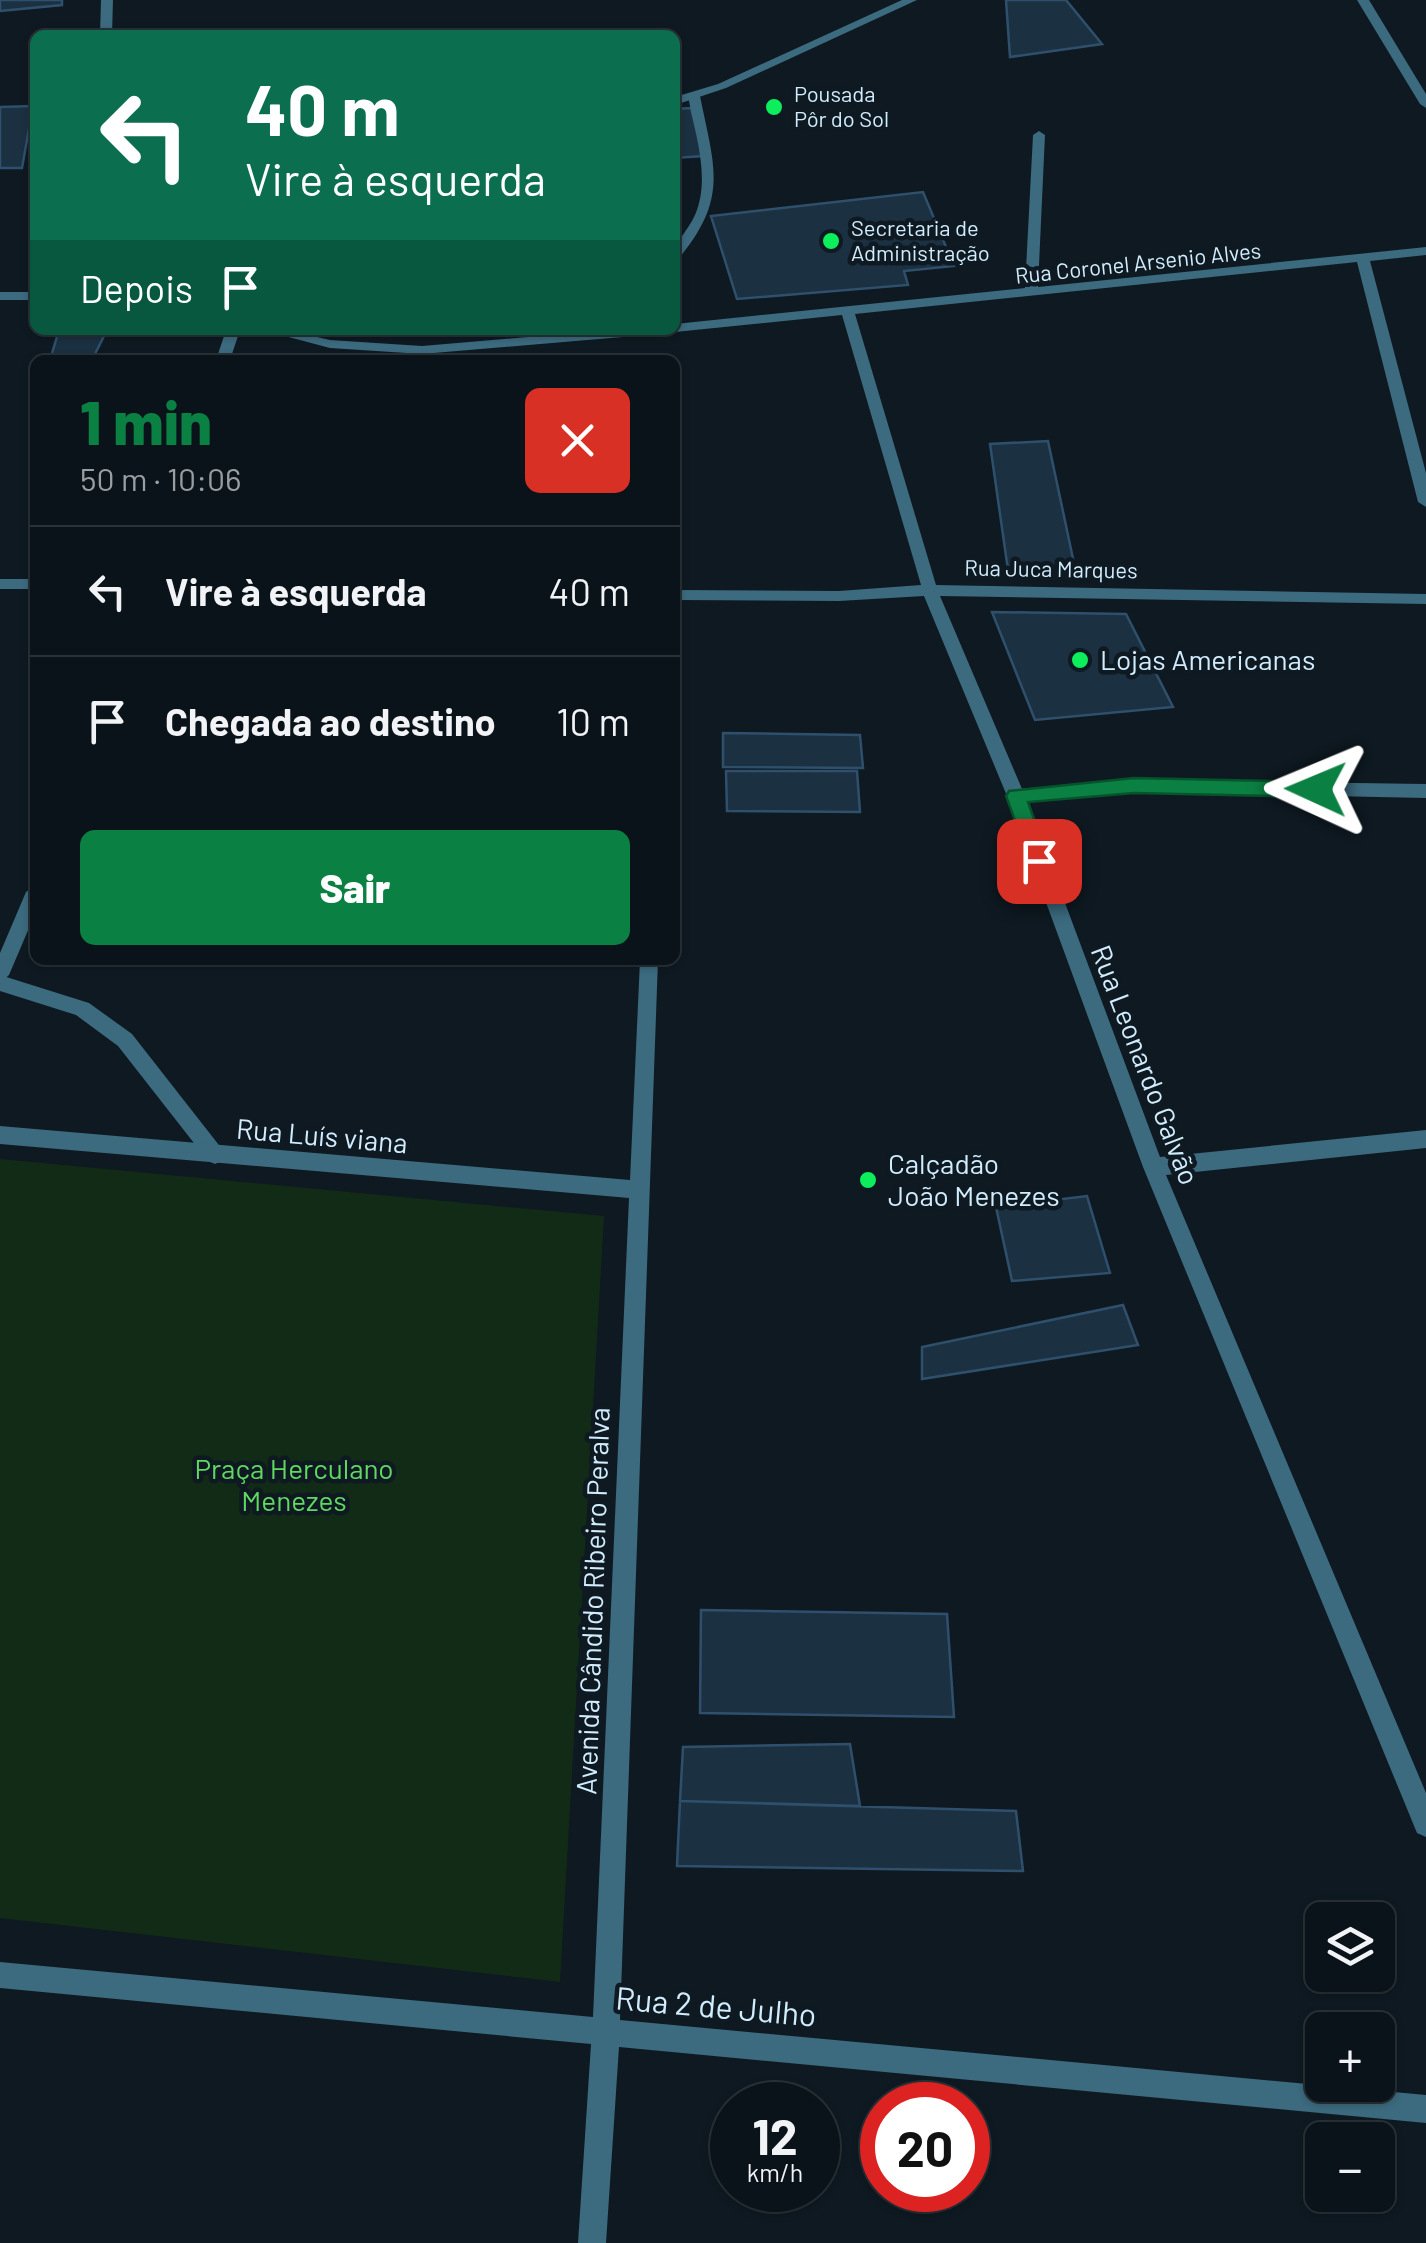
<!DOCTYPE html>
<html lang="pt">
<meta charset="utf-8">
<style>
body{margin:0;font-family:Barlow,sans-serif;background:#131c22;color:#f1f3f6;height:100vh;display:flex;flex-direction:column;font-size:38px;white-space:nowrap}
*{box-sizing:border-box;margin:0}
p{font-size:32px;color:#999ea2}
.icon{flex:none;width:55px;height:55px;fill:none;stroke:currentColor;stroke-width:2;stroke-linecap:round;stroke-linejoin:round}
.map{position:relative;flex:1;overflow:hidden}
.drawer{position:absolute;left:30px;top:355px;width:650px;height:610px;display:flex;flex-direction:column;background:#0a1319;border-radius:15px;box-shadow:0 2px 8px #0004,0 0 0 2px #2a3238}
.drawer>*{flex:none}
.hud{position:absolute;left:30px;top:30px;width:650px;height:305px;border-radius:15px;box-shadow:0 2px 8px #0004,0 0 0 2px #2a3238;background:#0b6e4f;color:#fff;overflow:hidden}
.tools{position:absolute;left:1305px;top:1902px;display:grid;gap:20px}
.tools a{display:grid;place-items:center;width:90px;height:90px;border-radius:15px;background:#0a1319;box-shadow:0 2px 8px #0004,0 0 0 2px #2a3238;font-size:50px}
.speed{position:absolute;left:710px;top:2082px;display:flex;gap:20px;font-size:50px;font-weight:700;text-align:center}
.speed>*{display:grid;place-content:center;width:130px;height:130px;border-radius:50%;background:#0a1319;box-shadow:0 2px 8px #0004,0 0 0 2px #2a3238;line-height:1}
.speed small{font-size:25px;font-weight:400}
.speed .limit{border:15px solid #d22;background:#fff;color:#111}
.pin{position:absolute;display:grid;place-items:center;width:85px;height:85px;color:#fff;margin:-42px;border-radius:20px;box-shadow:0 5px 15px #0006}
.me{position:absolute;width:110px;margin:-55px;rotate:271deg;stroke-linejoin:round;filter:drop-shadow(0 0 8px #0008)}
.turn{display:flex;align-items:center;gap:35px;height:210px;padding:0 50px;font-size:45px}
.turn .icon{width:130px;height:130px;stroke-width:2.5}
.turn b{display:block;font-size:70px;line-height:85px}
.then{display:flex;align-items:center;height:95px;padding:0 50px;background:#0003;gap:20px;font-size:38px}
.round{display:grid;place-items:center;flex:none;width:105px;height:105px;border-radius:15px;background:#131c22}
.overview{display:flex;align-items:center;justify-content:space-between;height:170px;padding:0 50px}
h1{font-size:60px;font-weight:800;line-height:75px;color:#0b8043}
.action{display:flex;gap:20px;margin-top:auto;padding:20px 50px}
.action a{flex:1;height:115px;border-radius:15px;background:#0b8043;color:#fff;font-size:40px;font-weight:800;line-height:115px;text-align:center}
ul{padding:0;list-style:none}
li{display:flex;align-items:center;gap:30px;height:130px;padding:0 50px;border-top:2px solid #2a3238}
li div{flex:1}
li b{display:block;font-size:38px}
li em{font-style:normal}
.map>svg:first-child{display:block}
</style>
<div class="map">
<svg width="1426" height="2243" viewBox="0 0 1426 2243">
<rect width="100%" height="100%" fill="#0e1921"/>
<path fill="#122b17" d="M 0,1159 L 604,1216 L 560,1982 L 0,1918 Z"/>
<path fill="#1b3041" stroke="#2f506c" stroke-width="2.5" d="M 0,0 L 62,0 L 62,5 L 0,11 Z
M 1006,0 L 1066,0 L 1102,44 L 1010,57 Z
M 33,106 L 22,168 L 0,168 L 0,107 Z
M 691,108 L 703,156 L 675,158 L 675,109 Z
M 923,192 L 954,266 L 904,271 L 908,285 L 737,299 L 711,216 Z
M 59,330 L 107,330 L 92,360 L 50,360 Z
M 1048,441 L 1075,568 L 1008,570 L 990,444 Z
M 992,612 L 1126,614 L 1173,707 L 1035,720 Z
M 723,733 L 860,735 L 863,768 L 723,767 Z
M 726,771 L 857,771 L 860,812 L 727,811 Z
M 1087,1196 L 1110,1273 L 1012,1281 L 996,1207 Z
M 1123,1305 L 1138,1345 L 922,1379 L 922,1347 Z
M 701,1610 L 947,1614 L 954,1717 L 700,1713 Z
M 850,1744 L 860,1806 L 680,1801 L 683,1747 Z
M 680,1801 L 1016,1811 L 1023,1871 L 677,1866 Z"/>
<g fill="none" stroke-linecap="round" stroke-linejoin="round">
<path fill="#3c6a7e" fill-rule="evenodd" d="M 694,92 L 700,96 C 714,166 729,197 680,257 L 675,258 C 675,240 688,231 695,215 C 711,178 695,134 688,96 Z
M 553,330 L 571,330 L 548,343 L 538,343 L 538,337 Z
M 1134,780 L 1426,784 L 1426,798 L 1134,792 L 1016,803 L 1007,796 L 1016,789 Z
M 0,975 L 89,1003 L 132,1034 L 222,1149 L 225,1155 L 222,1161 L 215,1164 L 208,1161 L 118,1046 L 76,1015 L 0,991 Z"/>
<path fill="#3c6a7e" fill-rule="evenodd" d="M 101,0 L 113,0 L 112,35 L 100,35 Z
M 902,0 L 917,0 L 726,88 L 675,105 L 675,97 L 718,84 Z
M 1039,131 L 1045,135 L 1038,287 L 1426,247 L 1426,255 L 1370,261 L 1426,473 L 1426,507 L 1418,502 L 1357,262 L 855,314 L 936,585 L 1426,594 L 1426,604 L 940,596 L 1025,796 L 1160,1157 L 1426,1130 L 1426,1148 L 1166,1175 L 1426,1793 L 1426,1837 L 1417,1833 L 1143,1167 L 1007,796 L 924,596 L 839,601 L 675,600 L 675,590 L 839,591 L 921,585 L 842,315 L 675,332 L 670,330 L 675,330 L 675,324 L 1025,288 L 1033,135 Z
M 0,292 L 35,292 L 35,300 L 0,300 Z
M 226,330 L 240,330 L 230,360 L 216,360 Z
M 262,330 L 287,330 L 330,340 L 422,346 L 610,330 L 665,330 L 658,334 L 422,354 L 330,348 Z
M 0,579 L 35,579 L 35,589 L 0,589 Z
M 35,885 L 35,914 L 9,975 L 0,983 L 0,953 L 26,892 Z
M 640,960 L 658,960 L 620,2020 L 1426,2095 L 1426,2123 L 619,2047 L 606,2243 L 578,2243 L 591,2044 L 0,1988 L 0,1962 L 593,2017 L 629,1198 L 0,1144 L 0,1126 L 630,1180 Z"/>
<path fill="#3c6a7e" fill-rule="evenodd" d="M 1357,0 L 1369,0 L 1426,94 L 1426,108 L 1420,104 Z"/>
</g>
<path fill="#0b8043" stroke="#07532c" stroke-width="2.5" d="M 1134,778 L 1316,782 L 1326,789 L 1316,797 L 1134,793 L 1028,802 L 1049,861 L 1046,866 L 1032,866 L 1006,796 L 1009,791 Z"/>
<g fill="#0cee5c" stroke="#0e1921" stroke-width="4">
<circle cx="774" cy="107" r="10"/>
<circle cx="831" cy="241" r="10"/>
<circle cx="1080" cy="660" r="10"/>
<circle cx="868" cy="1180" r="10"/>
</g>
<g text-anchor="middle" stroke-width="9" stroke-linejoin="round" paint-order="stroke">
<g font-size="22" fill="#d1ecfd" stroke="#0e1921" text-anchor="start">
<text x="794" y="102">Pousada<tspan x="794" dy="25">Pôr do Sol</tspan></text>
<text x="851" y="236">Secretaria de<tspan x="851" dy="25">Administração</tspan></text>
</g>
<g font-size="22" fill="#d1ecfd" stroke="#0e1921">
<text transform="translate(1138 263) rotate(-6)" y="8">Rua Coronel Arsenio Alves</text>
<text transform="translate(1051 569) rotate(1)" y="8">Rua Juca Marques</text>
</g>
<g font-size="28" fill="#d1ecfd" stroke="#0e1921" text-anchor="start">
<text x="1100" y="670">Lojas Americanas</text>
<text x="888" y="1174">Calçadão<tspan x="888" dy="32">João Menezes</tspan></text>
</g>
<g font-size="28" fill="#d1ecfd" stroke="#0e1921">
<text transform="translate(1145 1065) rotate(69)" y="10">Rua Leonardo Galvão</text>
<text transform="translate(322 1136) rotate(5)" y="10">Rua Luís viana</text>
<text transform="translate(593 1601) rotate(-88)" y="10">Avenida Cândido Ribeiro Peralva</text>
</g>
<g font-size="28" fill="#60d961" stroke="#0e1921">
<text x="294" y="1479">Praça Herculano<tspan x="294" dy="32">Menezes</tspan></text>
</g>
<g font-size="32" fill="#d1ecfd" stroke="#0e1921">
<text transform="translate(716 2007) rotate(5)" y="11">Rua 2 de Julho</text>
</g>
</g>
</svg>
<div class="tools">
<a><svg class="icon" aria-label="layers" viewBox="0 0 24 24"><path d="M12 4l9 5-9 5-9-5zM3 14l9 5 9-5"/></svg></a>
<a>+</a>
<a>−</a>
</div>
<div class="speed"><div>12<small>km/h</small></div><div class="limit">20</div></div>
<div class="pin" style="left:1039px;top:861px;background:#d93025"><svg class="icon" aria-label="arrive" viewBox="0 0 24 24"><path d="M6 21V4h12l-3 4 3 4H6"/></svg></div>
<svg class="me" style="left:1316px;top:789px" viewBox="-20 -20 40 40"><path d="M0-17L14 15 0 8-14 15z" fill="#0b8043" stroke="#fff" stroke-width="4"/></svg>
<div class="hud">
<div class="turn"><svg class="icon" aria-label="left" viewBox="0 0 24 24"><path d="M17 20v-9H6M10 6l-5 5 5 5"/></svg><div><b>40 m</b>Vire à esquerda</div></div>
<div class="then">Depois<svg class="icon" aria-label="arrive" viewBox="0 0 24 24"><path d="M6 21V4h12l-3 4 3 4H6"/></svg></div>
</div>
<section class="drawer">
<div class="overview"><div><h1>1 min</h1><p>50 m · 10:06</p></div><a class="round" style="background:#d93025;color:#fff"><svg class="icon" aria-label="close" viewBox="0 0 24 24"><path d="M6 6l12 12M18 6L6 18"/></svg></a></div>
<ul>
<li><svg class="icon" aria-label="left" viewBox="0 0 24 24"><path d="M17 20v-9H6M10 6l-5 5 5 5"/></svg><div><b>Vire à esquerda</b></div><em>40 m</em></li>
<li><svg class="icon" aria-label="arrive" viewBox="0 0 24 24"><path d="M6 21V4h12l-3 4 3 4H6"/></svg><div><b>Chegada ao destino</b></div><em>10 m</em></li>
</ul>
<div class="action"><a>Sair</a></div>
</section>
</div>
